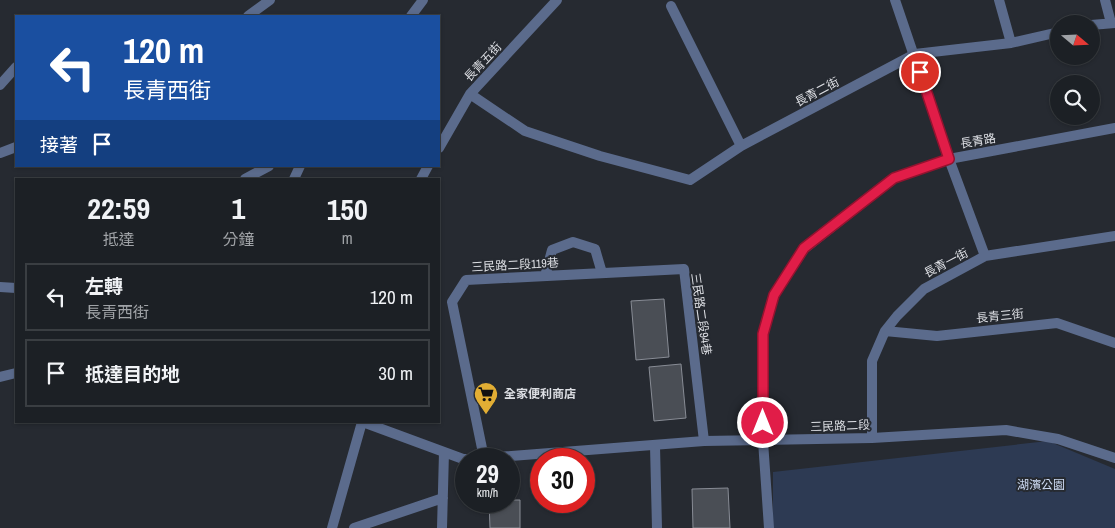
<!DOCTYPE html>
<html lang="zh-TW">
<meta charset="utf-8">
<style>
body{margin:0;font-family:"Archivo Narrow","Noto Sans TC",sans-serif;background:#25282d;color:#f1f3f6;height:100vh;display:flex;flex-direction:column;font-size:19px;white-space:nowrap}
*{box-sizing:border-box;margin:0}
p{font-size:16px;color:#a0a3a7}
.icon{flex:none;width:28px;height:28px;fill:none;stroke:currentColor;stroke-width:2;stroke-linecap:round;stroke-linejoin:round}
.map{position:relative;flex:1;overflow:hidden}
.sheet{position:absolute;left:15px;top:178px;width:425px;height:245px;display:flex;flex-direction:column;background:#1c2025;border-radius:0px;box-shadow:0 1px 4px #0004,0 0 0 1px #3a3e42}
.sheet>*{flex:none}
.top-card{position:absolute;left:15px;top:15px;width:425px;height:152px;border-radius:0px;box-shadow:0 1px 4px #0004,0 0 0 1px #3a3e42;background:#1a4fa0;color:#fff;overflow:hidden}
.needle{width:32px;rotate:109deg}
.tools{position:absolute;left:1050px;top:15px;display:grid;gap:10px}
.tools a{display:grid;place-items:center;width:50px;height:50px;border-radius:50%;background:#1c2025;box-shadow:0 1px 4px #0004,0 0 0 1px #3a3e42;font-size:25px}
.speed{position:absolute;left:455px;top:448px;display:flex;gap:10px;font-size:25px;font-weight:700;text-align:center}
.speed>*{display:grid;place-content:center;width:65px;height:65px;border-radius:50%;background:#1c2025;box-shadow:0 1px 4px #0004,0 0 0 1px #3a3e42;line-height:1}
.speed small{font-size:12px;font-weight:400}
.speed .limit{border:8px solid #d22;background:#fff;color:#111}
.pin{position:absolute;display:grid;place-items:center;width:42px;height:42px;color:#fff;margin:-21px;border:2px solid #fff;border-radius:50%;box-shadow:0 1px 5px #0007}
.me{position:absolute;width:55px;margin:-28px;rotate:0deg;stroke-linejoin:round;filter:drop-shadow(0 0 4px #0008)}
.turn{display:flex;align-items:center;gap:18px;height:105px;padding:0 25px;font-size:22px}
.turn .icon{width:65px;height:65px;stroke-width:2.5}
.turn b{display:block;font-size:35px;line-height:42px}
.then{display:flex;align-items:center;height:48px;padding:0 25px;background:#0003;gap:10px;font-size:19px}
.eta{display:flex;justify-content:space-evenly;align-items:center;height:85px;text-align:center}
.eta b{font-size:30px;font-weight:700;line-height:35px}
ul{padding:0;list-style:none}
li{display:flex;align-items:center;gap:15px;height:68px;margin:0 10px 8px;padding:0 15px;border:2px solid #3a3e42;border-radius:0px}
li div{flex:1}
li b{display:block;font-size:19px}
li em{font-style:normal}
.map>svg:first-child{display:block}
</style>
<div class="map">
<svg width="1115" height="528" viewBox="0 0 1115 528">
<rect width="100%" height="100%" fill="#262a31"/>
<path fill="#2d3a53" d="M 1048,441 L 1115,469 L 1115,528 L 773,528 L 773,472 Z"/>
<path fill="#4a4e55" stroke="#888c95" d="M 664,299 L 669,357 L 636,360 L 631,301 Z
M 681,364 L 686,418 L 654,421 L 649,367 Z
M 728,488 L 730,528 L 693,528 L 692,489 Z
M 509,500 L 520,500 L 520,528 L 490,528 L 489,501 L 509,501 Z"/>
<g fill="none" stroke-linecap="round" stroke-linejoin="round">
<path stroke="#5b6b8c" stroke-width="10" d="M 895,0 L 949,159 L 985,256
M 999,0 L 1011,43
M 1105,0 L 1111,23
M 671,6 L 741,146 L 915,54 L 1011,43 L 1059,32
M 248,16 L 270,0
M 411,16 L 423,0
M 1091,25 L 1115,23
M 0,85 L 16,67
M 470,94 L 525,131 L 600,156 L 690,180 L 741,146
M 439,148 L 470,94 L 557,0
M 0,153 L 16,147
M 245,179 L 269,166
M 294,179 L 300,166
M 421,179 L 428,166
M 545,276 L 552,250 L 573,242 L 595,249 L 602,273
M 0,287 L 16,288
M 885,331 L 937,336 L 1057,323 L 1115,343
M 0,377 L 16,373
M 360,421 L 463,459 L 466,459
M 872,438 L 872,361 L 885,331 L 897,316 L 924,289 L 985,256 L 1115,236
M 655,446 L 657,528
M 484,458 L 452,302 L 466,280 L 684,269 L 704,441
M 472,459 L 704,441 L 872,438 L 1006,430 L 1058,439 L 1115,458
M 332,528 L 362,422
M 354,528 L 443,498
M 442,528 L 444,452
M 769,528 L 763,441 L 763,334 L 774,295 L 804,249 L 894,178 L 949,159 L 1115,128"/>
</g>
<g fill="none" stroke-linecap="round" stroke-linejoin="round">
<g stroke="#92132f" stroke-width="12">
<path id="route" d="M 763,423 L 763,334 L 774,295 L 804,248 L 894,178 L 949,159 L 920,72"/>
</g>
<use href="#route" stroke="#e11d48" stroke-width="9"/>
</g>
<defs>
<g id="supermarket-pin" transform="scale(1.25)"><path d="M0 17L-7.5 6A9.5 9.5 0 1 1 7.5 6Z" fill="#e2ae34" stroke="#262a31"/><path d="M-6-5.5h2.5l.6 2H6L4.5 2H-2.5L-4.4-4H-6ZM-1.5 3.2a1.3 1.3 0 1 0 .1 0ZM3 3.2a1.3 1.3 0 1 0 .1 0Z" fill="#111"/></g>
</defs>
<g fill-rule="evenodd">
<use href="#supermarket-pin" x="486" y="394"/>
</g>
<g text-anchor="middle" stroke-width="4" stroke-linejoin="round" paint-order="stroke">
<g font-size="12" fill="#dddfe4" stroke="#262a31">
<text transform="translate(483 62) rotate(-47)" y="4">長青五街</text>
<text transform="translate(817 92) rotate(-28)" y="4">長青二街</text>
<text transform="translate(978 141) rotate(-10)" y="4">長青路</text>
<text transform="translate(946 263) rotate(-28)" y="4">長青一街</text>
<text transform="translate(515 265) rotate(-3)" y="4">三民路二段119巷</text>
<text transform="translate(701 314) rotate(82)" y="4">三民路二段94巷</text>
<text transform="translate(1000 316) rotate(-6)" y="4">長青三街</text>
<text transform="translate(840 426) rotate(-2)" y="4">三民路二段</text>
</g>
<g font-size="12" font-weight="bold" fill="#dddfe4" stroke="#262a31" text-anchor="start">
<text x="504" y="398">全家便利商店</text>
</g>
<g font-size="12" fill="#cedbf4" stroke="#262a31">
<text x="1041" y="489">湖濱公園</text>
</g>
</g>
</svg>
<div class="tools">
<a><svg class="needle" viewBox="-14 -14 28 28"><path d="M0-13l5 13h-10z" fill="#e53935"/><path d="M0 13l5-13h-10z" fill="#a0a3a7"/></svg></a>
<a><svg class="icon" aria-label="search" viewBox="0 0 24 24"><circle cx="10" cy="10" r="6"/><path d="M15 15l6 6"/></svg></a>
</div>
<div class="speed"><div>29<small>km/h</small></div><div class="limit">30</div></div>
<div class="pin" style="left:920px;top:72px;background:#d93025"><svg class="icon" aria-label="arrive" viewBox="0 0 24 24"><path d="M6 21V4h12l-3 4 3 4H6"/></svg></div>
<svg class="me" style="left:763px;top:423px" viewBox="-20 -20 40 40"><circle r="17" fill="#e11d48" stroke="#fff" stroke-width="3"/><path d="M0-11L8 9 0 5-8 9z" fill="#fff"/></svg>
<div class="top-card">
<div class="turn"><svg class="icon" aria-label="left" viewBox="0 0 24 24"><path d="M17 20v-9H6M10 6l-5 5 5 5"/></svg><div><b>120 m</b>長青西街</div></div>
<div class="then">接著<svg class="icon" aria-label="arrive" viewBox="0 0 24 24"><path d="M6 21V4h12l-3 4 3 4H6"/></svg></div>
</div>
<section class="sheet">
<div class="eta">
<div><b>22:59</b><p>抵達</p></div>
<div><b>1</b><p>分鐘</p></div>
<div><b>150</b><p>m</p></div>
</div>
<ul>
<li><svg class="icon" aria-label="left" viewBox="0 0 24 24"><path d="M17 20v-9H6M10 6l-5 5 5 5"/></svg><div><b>左轉</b><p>長青西街</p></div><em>120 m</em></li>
<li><svg class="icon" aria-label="arrive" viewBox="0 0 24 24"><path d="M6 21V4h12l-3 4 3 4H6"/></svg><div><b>抵達目的地</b></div><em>30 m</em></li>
</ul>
</section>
</div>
